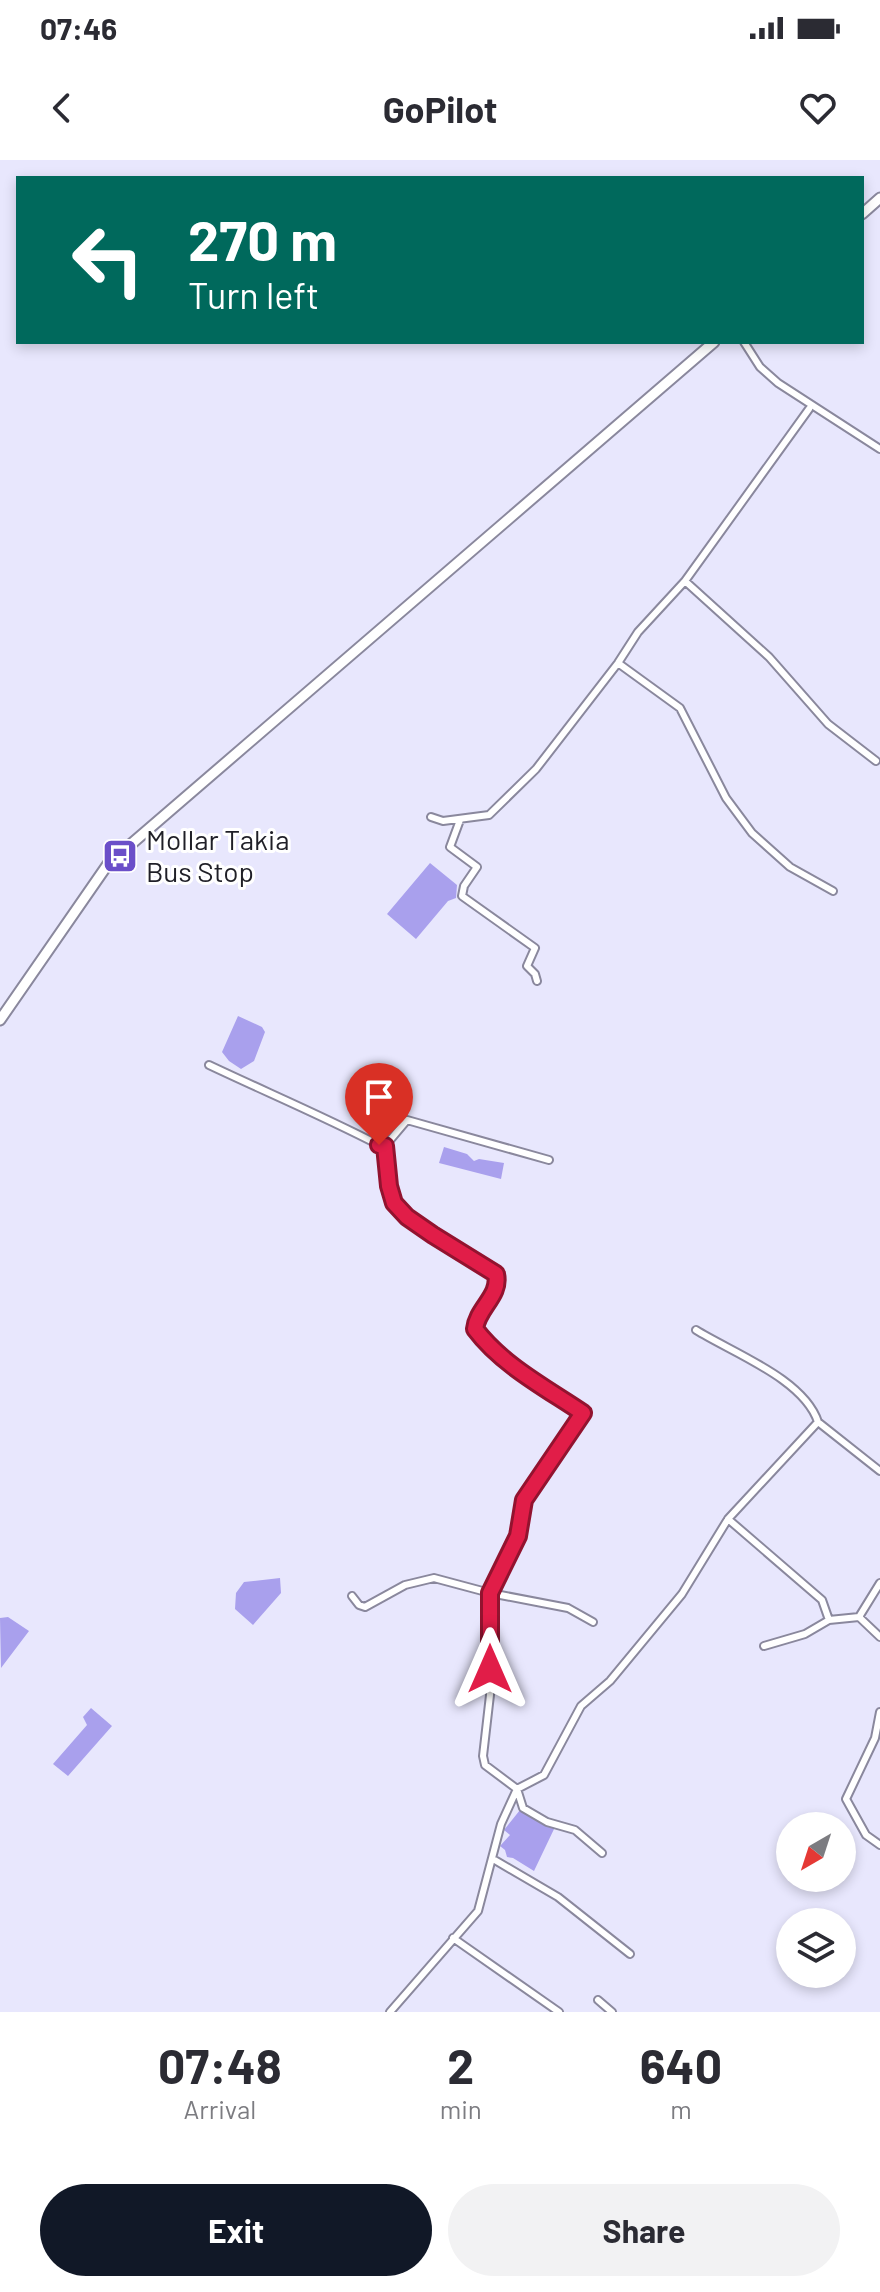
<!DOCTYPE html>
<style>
body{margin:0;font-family:Barlow,sans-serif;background:#f2f2f3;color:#2b2b33;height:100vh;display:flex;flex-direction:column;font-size:30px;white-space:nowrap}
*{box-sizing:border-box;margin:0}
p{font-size:26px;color:#7c7c81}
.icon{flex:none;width:44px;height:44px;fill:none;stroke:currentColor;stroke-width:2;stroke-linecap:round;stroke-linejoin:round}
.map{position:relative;height:1852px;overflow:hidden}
.side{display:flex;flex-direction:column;background:#fff;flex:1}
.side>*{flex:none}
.guide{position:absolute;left:16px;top:16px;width:848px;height:168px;border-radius:0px;box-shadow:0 4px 12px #0003;background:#00695c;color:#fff;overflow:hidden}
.needle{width:52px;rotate:219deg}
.tools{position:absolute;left:776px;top:1652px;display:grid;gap:16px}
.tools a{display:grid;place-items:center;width:80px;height:80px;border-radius:50%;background:#fff;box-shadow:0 4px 12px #0003;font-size:40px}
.pin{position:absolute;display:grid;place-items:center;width:68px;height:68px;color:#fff;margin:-82px -34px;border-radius:50% 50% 50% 0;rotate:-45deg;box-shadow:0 0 8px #0007}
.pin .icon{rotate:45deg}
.me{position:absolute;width:88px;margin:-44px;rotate:0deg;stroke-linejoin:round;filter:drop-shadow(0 0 6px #0008)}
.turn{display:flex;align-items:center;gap:28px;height:168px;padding:0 40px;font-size:36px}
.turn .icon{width:104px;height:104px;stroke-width:2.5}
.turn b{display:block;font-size:56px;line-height:68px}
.eta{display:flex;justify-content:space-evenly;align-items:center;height:136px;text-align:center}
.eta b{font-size:48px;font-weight:700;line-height:56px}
.primary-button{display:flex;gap:16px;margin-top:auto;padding:16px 40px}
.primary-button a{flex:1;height:92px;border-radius:48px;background:#111827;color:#fff;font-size:32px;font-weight:700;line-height:92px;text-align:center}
.primary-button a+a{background:#f2f2f3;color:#2b2b33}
.status{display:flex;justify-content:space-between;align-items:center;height:56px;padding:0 40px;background:#fff;direction:ltr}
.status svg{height:22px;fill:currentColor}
header{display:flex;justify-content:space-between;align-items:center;height:104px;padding:0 40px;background:#fff;font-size:36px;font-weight:700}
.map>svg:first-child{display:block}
</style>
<div class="status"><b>07:46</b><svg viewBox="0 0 49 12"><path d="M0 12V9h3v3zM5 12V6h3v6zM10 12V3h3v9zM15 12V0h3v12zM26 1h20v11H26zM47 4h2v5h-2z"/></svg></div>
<header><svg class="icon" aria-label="back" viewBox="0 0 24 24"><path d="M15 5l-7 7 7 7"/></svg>GoPilot<svg class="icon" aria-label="heart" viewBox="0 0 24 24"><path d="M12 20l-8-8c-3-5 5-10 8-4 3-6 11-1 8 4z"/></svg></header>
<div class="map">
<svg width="880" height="1852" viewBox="0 0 880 1852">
<rect width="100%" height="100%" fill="#e8e7fd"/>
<path fill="#a9a0ed" d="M 430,703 L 457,725 L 456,738 L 448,741 L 416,779 L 387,754 Z
M 238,856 L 262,867 L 265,872 L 254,901 L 241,909 L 229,901 L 222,892 Z
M 444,987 L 467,994 L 474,1001 L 479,999 L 504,1003 L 501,1019 L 439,1003 Z
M 280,1418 L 281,1433 L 253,1465 L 235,1449 L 236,1433 L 244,1422 Z
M 8,1457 L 29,1471 L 1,1508 L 0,1458 Z
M 91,1548 L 112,1566 L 68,1616 L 53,1604 L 87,1565 L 83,1557 Z
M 520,1650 L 555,1667 L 534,1711 L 513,1698 L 507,1697 L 505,1690 L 500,1686 L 510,1675 L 504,1670 Z"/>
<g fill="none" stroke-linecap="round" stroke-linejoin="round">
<g stroke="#8a889d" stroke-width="10">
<path id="minor" d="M 744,182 L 760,207 L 778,223 L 880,289
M 685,421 L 769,497 L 828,564 L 876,601
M 618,503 L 680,548 L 726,638 L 752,673 L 790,707 L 833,731
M 431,657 L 443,661 L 489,655 L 536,609 L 618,503 L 638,472 L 685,421 L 809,249
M 460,660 L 450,687 L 477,707 L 464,726 L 462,736 L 535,788 L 527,806 L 535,814 L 537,821
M 209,905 C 266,932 323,956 379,985 L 385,986
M 549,1000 L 407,960 L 385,986 C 387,1003 385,1026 394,1042 C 404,1061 475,1102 496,1114 C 501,1136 477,1148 475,1169 L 519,1211 L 583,1253 L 524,1340 L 518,1376 L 490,1433 L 490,1535 L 483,1596 L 485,1605 L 517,1629 L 523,1648 L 547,1662 L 575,1670 L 602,1693
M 696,1170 C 733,1193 804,1219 818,1262
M 728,1359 L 822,1440 L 829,1460
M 352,1436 L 359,1445 L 365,1447 L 405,1425 L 434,1418 L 490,1433 L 568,1448 L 593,1462
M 859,1457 L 880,1423
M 764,1486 L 805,1474 L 829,1460 L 859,1457 L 880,1477
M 880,1552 L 875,1578 L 846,1639 L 866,1675 L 880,1685
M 493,1699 L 558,1737 L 630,1794
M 453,1778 L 559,1852
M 598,1840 L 612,1852
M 390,1852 L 478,1751 L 501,1664 L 517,1629 L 544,1615 L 581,1546 L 610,1521 L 682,1434 L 728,1359 L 818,1262 L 880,1311"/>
</g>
<g stroke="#8a889d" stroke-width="13">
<path id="secondary" d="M 862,54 L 880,38
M 0,860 L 108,704 L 714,182"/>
</g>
<use href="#minor" stroke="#fff" stroke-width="6"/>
<use href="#secondary" stroke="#fff" stroke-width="9"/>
</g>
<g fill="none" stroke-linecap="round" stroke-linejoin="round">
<g stroke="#92132f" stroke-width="20">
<path id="route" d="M 379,985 L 385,986 L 389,1026 L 394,1043 L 407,1057 L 433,1075 L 496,1114 C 501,1136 477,1148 475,1169 C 502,1205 546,1228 583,1253 L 524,1340 L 518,1376 L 490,1433 L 490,1509"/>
</g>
<use href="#route" stroke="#e11d48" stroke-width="14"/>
</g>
<defs>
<g id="bus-square" transform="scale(1.8)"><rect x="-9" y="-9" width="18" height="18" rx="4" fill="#6b4fc9" stroke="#fff"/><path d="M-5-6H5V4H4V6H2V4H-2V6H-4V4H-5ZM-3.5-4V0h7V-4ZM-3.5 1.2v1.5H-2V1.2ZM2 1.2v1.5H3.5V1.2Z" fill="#fff"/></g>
</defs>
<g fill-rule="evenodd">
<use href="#bus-square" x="120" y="696"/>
</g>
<g text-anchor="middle" stroke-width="6" stroke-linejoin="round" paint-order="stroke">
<g font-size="28" fill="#1f1f27" stroke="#fff" text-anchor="start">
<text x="146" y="690">Mollar Takia<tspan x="146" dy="32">Bus Stop</tspan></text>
</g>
</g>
</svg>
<div class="tools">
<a><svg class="needle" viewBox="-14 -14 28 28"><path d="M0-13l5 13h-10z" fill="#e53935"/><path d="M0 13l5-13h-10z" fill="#7c7c81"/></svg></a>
<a><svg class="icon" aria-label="layers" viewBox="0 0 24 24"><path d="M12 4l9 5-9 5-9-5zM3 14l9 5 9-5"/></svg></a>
</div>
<div class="pin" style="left:379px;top:985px;background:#d93025"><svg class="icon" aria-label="arrive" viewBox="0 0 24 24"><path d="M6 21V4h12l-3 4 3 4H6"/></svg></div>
<svg class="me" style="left:490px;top:1509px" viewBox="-20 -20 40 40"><path d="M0-17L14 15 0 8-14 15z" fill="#e11d48" stroke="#fff" stroke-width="4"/></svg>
<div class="guide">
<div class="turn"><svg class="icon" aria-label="left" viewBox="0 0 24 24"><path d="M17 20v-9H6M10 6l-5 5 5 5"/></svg><div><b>270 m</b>Turn left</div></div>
</div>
</div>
<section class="side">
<div class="eta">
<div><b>07:48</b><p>Arrival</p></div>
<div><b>2</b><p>min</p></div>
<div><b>640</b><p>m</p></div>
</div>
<div class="primary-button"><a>Exit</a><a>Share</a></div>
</section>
